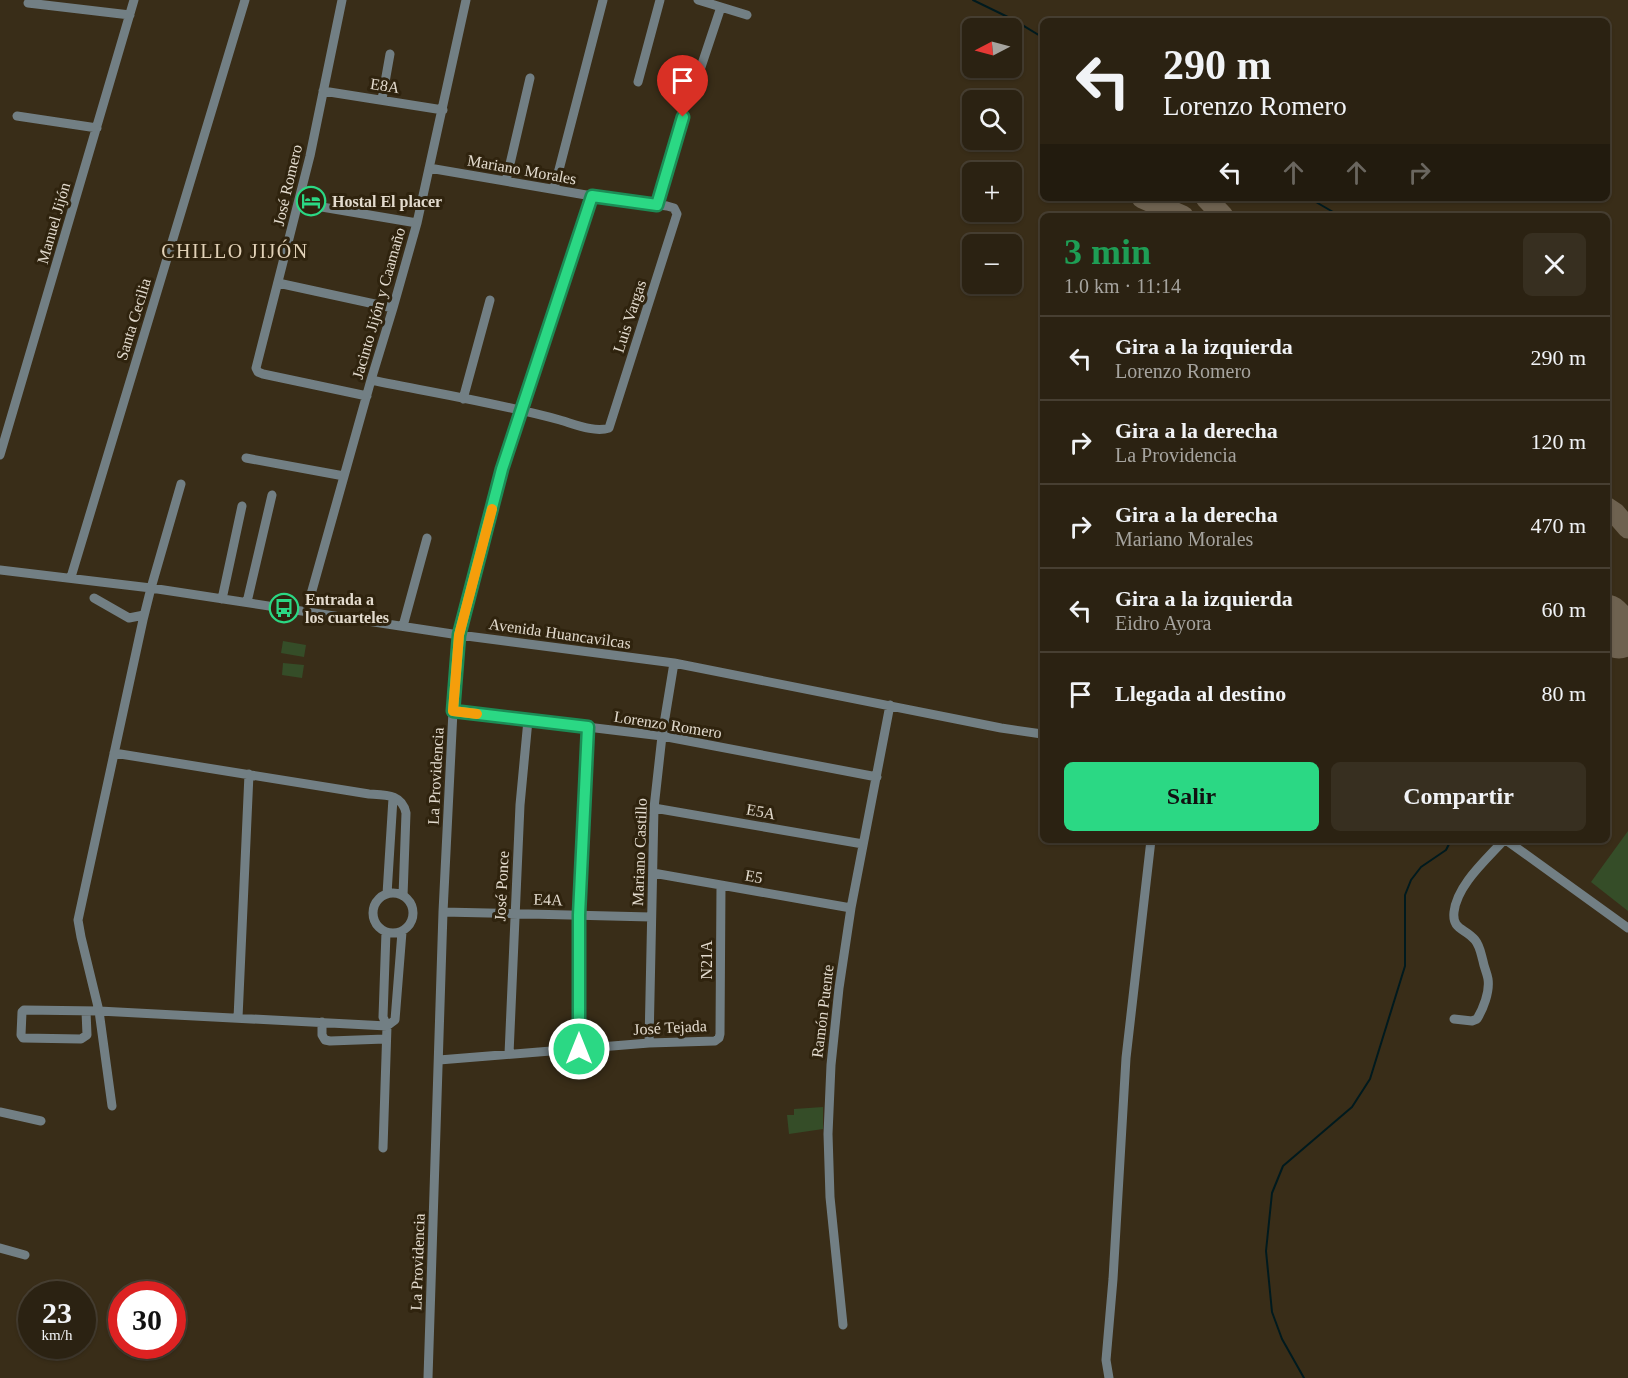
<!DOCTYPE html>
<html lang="es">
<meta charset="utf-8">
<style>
body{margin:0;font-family:"Times New Roman",serif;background:#372f20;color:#f1f3f6;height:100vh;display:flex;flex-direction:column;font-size:22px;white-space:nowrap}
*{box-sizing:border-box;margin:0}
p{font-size:20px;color:#a6a49f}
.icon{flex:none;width:33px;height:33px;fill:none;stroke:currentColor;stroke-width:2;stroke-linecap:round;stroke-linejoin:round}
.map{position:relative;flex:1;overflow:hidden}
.panel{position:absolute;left:1040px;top:213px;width:570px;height:630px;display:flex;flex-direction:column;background:#2b2212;border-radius:9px;box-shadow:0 2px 4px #0004,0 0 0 2px #473f32}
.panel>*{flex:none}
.hud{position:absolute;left:1040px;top:18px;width:570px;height:183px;border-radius:9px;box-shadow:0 2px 4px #0004,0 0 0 2px #473f32;background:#2b2212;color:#f1f3f6;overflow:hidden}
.needle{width:39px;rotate:264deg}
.tools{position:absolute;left:962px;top:18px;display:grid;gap:12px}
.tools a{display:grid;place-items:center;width:60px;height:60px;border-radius:9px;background:#2b2212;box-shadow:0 2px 4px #0004,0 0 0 2px #473f32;font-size:30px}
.speed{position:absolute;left:18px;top:1281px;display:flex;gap:12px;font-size:30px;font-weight:700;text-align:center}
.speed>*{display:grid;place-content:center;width:78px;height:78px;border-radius:50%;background:#2b2212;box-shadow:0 2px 4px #0004,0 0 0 2px #473f32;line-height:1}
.speed small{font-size:15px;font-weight:400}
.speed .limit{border:9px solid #d22;background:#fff;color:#111}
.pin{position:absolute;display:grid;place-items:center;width:51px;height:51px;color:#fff;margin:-62px -26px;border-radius:50% 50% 50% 0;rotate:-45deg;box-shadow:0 0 6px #0007}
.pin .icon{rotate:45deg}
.me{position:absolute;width:66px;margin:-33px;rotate:0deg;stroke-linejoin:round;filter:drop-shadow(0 0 4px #0008)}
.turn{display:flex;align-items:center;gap:21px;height:126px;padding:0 24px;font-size:27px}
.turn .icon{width:78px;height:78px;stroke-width:2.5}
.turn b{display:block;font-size:42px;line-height:51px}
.lanes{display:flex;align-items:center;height:57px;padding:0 24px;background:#0003;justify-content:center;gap:30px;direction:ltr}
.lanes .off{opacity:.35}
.round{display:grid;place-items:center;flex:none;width:63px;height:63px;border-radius:9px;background:#372f20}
.summary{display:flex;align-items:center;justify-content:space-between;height:102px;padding:0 24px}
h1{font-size:36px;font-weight:800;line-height:45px;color:#1e9e55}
.action{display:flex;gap:12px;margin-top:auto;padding:12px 24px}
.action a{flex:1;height:69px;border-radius:9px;background:#2bd884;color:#111;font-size:24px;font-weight:800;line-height:69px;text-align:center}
.action a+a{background:#372f20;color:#f1f3f6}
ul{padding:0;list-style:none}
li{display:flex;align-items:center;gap:18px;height:84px;padding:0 24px;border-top:2px solid #473f32}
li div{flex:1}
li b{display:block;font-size:22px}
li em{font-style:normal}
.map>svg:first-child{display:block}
</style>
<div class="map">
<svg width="1628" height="1378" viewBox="0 0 1628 1378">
<rect width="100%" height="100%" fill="#392d18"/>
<path fill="#354d28" d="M 283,641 L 306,645 L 304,657 L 281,653 Z
M 283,663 L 304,665 L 302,678 L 282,675 Z
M 1628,831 L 1628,911 L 1591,882 Z
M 823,1107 L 823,1129 L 789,1134 L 787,1115 L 794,1115 L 794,1109 Z"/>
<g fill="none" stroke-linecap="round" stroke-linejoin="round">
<path stroke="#001a1e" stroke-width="2" d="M 973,0 L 1014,20 L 1042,37
M 1309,198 L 1340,216
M 1304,1378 L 1282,1339 L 1272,1312 L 1266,1251 L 1272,1193 L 1283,1166 L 1352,1107 L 1370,1079 L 1405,966 L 1405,895 L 1411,880 L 1421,867 L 1446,850 L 1451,840"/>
<path stroke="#6e6250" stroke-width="21" d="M 1142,198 L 1183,216
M 1206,198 L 1223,216
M 1606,507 L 1615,513 L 1628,528
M 1619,633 L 1627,635 L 1628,633"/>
<path stroke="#6e6250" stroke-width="51" d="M 1606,620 L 1619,633"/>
<path stroke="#727f84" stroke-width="9" d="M 342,0 L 310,156 L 256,368 L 258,372 L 263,374 L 367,396
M 698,0 L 747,15
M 28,3 L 130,15
M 698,76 L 721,7
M 638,82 L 660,0
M 323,91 L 443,110
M 382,99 L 390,54
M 17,116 L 97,128
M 506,181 L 530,78
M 554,189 L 603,0
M 298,203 L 417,223
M 657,205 L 683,117
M 278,283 L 393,308
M 371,380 C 434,393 498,403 560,420 C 574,424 595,433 609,428 L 677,214 L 674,208 L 667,206 L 592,196 L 429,168
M 463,399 L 490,300
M 0,455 L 134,0
M 246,458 L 344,476
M 0,570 L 151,588 L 459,635 L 674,663 L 1001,728 L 1042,734
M 71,577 L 245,0
M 94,598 L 129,618 L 144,615
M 222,599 L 242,506
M 247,602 L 272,495
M 306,612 L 371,380 L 393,308 L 417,223 L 466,0
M 403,626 L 427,538
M 453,711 L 662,736 L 877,777
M 114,753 L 369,794 C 386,795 402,794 406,813 L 403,896
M 654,808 L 863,844
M 1506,840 L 1628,928
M 653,873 L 851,908
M373 913a20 20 0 1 1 40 0a20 20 0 1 1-40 0Z
M 387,894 L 393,798
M 443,912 L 651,917
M 86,1011 L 87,1035 L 81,1039 L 23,1038 L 21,1035 L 22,1012 L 24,1010 L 99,1011 L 387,1026 L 395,1020 L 402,932
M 238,1018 L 249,774
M 1454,1019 L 1472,1021 L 1477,1019 C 1483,1009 1490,992 1488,979 C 1487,973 1484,967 1483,961 C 1481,954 1480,946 1475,940 C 1465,928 1452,930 1454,912 C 1457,885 1486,860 1504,840
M 322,1022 L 322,1035 L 325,1040 L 330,1041 L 385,1039
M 649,1043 L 654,808 L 662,736 L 674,663
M 580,1049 L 580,915 L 588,727
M 509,1054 L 520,805 L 528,720
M 439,1060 L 649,1043 L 715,1041 L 719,1038 L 720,1034 L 721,885
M 112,1106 L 99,1011 L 81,937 L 78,920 L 143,620 L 151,588 L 181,484
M 0,1112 L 41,1121
M 383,1148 L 387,1026 L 383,1017 L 386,932
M 0,1248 L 25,1255
M 843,1325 L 830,1197 L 828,1134 L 831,1065 L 839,988 L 851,908 L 890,705
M 428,1378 L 443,912 L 453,711 L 459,635 L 503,469 L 592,196
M 1109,1378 L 1106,1360 L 1113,1279 L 1126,1058 L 1151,840"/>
</g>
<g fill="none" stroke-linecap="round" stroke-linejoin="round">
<g stroke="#1c8c56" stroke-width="15">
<path id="route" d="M 579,1049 L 579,915 L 588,727 L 453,711 L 459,635 L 502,469 L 592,196 L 657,205 L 683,117"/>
</g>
<use href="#route" stroke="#2bd884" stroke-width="10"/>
<path stroke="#f59e0b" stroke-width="10" d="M 477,714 L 453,711 L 459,635 L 492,509"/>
</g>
<defs>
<g id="hotel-ring" transform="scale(1.5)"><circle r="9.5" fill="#2f230e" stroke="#2bd884" stroke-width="1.5"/><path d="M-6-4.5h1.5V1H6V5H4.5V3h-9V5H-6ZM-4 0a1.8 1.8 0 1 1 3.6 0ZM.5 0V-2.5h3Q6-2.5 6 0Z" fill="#2bd884"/></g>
<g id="bus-ring" transform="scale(1.5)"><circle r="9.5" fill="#2f230e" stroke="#2bd884" stroke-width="1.5"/><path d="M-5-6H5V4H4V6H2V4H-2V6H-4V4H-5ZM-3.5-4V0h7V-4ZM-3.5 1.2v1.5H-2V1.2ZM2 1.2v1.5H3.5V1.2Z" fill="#2bd884"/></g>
</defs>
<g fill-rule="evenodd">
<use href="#hotel-ring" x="311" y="201"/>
<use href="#bus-ring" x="284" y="608"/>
</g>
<g text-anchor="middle" stroke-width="6" stroke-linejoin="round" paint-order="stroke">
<g font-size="16" fill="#e3dbce" stroke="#2f230e">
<text transform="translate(385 85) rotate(9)" y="6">E8A</text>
<text transform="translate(522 169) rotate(10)" y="6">Mariano Morales</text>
<text transform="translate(287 185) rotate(-77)" y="6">José Romero</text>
<text transform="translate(53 223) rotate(-74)" y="6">Manuel Jijón</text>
<text transform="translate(378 303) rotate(-74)" y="6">Jacinto Jijón y Caamaño</text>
<text transform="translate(629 316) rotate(-72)" y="6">Luis Vargas</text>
<text transform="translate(133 319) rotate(-73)" y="6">Santa Cecilia</text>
<text transform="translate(560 633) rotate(8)" y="6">Avenida Huancavilcas</text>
<text transform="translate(668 724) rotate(9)" y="6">Lorenzo Romero</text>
<text transform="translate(435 776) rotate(-87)" y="6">La Providencia</text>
<text transform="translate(761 811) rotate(10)" y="6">E5A</text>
<text transform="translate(639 852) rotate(-88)" y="6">Mariano Castillo</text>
<text transform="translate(754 876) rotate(10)" y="6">E5</text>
<text transform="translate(501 886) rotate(-87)" y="6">José Ponce</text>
<text transform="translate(548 899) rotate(2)" y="6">E4A</text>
<text transform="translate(706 960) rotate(-90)" y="6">N21A</text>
<text transform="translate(822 1011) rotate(-83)" y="6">Ramón Puente</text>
<text transform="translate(670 1027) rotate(-3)" y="6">José Tejada</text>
<text transform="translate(417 1262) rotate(-88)" y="6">La Providencia</text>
</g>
<g font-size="16" font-weight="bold" fill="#e3dbce" stroke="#2f230e" text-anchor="start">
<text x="332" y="207">Hostal El placer</text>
<text x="305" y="605">Entrada a<tspan x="305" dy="18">los cuarteles</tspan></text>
</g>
<g font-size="20" letter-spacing="1.5" fill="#e2d2b8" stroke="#2f230e">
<text x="235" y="258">CHILLO JIJÓN</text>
</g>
</g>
</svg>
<div class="tools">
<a><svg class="needle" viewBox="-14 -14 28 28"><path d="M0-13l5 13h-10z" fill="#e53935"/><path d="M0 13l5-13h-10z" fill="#a6a49f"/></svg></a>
<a><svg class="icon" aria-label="search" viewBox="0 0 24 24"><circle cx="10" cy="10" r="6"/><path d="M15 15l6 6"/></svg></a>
<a>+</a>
<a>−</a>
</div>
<div class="speed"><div>23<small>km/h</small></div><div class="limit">30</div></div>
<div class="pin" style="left:683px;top:117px;background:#d93025"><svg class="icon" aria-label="arrive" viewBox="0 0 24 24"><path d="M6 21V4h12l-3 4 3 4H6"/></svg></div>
<svg class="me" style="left:579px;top:1049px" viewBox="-20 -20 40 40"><circle r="17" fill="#2bd884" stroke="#fff" stroke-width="3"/><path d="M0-11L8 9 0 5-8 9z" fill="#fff"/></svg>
<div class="hud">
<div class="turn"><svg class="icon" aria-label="left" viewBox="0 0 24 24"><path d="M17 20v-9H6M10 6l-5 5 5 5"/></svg><div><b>290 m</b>Lorenzo Romero</div></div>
<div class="lanes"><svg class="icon" aria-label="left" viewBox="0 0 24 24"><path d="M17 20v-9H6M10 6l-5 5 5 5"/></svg><svg class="icon off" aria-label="ahead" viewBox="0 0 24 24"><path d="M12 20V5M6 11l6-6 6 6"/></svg><svg class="icon off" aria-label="ahead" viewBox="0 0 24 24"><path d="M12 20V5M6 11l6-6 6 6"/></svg><svg class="icon off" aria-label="right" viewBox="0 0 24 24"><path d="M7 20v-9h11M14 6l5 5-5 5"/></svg></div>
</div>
<section class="panel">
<div class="summary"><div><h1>3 min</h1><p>1.0 km · 11:14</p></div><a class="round"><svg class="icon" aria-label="close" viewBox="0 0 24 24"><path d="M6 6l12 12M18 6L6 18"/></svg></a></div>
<ul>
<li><svg class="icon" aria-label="left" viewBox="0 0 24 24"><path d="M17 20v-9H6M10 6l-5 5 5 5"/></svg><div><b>Gira a la izquierda</b><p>Lorenzo Romero</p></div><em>290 m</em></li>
<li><svg class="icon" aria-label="right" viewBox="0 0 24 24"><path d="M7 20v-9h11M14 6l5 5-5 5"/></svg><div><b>Gira a la derecha</b><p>La Providencia</p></div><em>120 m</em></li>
<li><svg class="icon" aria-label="right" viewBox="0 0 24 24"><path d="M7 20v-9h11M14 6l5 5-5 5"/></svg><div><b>Gira a la derecha</b><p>Mariano Morales</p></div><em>470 m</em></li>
<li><svg class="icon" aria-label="left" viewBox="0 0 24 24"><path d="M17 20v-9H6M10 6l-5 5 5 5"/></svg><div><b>Gira a la izquierda</b><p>Eidro Ayora</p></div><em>60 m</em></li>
<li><svg class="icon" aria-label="arrive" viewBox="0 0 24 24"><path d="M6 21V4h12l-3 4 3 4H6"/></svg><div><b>Llegada al destino</b></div><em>80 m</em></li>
</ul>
<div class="action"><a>Salir</a><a>Compartir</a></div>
</section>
</div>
